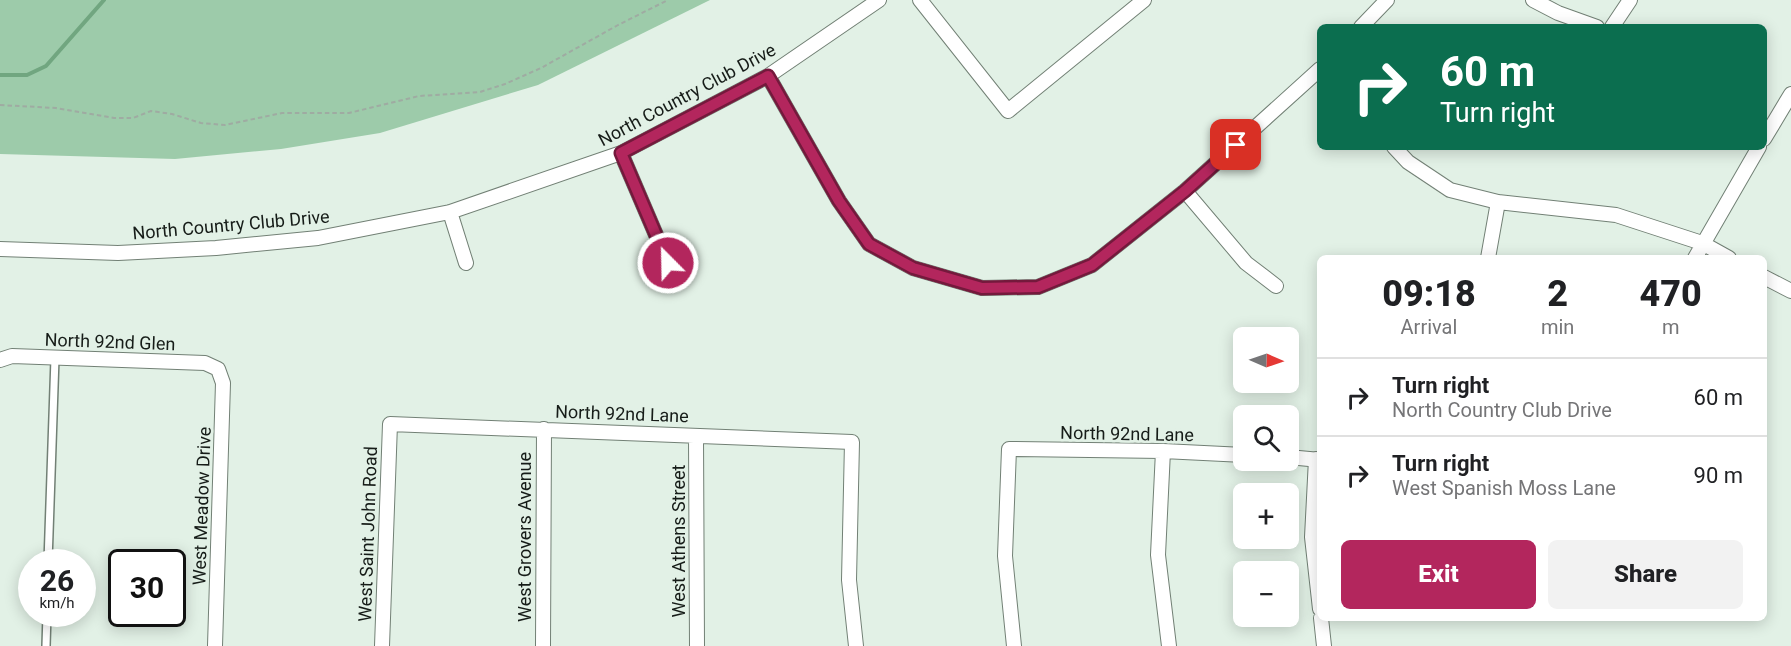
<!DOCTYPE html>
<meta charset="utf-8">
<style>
body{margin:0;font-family:Roboto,sans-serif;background:#f2f2f2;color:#202124;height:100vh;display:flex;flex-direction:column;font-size:22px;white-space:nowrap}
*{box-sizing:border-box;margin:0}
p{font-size:20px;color:#757577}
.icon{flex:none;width:33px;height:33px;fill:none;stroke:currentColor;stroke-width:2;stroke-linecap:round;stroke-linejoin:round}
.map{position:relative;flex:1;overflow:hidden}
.details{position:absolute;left:1317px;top:255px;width:450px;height:366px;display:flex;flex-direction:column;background:#fff;border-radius:9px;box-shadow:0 3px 15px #0003}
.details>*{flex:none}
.top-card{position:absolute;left:1317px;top:24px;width:450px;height:126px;border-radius:9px;box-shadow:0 3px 15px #0003;background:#0b6e4f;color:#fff;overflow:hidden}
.needle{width:39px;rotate:92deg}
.fabs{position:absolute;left:1233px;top:327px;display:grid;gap:12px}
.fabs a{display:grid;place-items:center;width:66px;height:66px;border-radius:9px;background:#fff;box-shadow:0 3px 15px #0003;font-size:30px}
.speed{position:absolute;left:18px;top:549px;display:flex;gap:12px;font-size:30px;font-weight:700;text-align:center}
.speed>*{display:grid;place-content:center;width:78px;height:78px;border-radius:50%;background:#fff;box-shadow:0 3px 15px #0003;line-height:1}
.speed small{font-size:15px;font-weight:400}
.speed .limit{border:3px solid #111;border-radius:9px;background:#fff;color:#111}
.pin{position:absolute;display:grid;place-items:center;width:51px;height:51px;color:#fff;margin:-26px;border-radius:12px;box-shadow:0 3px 9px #0006}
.me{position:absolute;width:66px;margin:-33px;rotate:337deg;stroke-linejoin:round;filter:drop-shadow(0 0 4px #0008)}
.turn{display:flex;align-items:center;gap:21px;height:126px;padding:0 24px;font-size:27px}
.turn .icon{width:78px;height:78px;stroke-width:2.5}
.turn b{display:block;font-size:42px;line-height:51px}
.eta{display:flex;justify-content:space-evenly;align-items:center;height:102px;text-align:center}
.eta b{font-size:36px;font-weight:800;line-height:42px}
.button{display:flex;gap:12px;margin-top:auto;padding:12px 24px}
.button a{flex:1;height:69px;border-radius:9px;background:#b3265d;color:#fff;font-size:24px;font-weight:800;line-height:69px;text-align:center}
.button a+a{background:#f2f2f2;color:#202124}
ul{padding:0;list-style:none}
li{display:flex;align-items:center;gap:18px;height:78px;padding:0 24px;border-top:2px solid #e0e0e0}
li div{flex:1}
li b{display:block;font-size:22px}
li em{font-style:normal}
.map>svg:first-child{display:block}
</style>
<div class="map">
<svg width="1791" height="646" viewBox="0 0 1791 646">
<rect width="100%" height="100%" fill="#e2f1e6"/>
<path fill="#9dcbaa" d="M 0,0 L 710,0 L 538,85 L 380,133 L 281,149 L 175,159 L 0,154 Z"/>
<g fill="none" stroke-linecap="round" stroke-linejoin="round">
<path stroke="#71a680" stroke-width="4" d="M 0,75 L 27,75 L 46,66 L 104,0"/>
<g stroke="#728075" stroke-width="10">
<path id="service" d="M 48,562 L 55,358
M 46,646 L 47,614"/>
</g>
<g stroke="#728075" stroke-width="16">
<path id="minor" d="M 920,0 L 1008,111 L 1144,0
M 1533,0 L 1558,13 L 1597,27
M 1361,27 L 1387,0
M 1612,27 L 1630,0
M 768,76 L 839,201 L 869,244 L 913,268 L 982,288 L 1038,287 L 1092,265 L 1185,191 L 1320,69
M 1764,139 L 1791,94
M 1394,147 L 1408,162 L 1450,190 L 1498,202 L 1616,215 L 1702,243 L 1729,258
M 621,153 L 668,263
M 1185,191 L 1246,263 L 1276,286
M 450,212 L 466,263
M 0,249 L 118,253 L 216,248 L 318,238 L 450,212 L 621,153 L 768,76 L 879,0
M 1488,258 L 1498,202
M 1695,258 L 1759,147
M 1764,277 L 1791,291
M 0,360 L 12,356 L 205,363 L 218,369 L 223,383 L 215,646
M 696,436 L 697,646
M 1163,451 L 1158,555 L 1169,646
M 1288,457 L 1320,460
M 1316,459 L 1312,537 L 1320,609
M 1321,618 L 1324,646
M 382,646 L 390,424 L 852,442 L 849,580 L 856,646
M 543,646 L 544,429
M 1014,646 L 1005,556 L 1009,449 L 1163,451 L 1244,455"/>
</g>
<path stroke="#9faba2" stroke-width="2" stroke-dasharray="4.5 3" stroke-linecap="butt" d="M 0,105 L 56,108 L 114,118 L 133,118 L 151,111 L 172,114 L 201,123 L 225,125 L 282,113 L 349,113 L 419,96 L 480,92 L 505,84 L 541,68 L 618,25 L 668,0"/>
<use href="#service" stroke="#fff" stroke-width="7"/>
<use href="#minor" stroke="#fff" stroke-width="14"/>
</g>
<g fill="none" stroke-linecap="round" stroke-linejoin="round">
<g stroke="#74193c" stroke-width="15">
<path id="route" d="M 668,263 L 621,153 L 768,76 L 839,201 L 869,244 L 913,268 L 982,288 L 1038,287 L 1092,265 L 1185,191 L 1236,145"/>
</g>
<use href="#route" stroke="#b3265d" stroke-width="10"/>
</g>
<g text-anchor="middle" stroke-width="5" stroke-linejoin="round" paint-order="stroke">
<g font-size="18" fill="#161c18" stroke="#e2f1e6">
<text transform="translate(687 95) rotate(-28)" y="6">North Country Club Drive</text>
<text transform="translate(231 225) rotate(-5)" y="6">North Country Club Drive</text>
<text transform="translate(110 342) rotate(2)" y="6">North 92nd Glen</text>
<text transform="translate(622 414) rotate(2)" y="6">North 92nd Lane</text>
<text transform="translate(1127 434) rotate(1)" y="6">North 92nd Lane</text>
<text transform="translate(202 506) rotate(-88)" y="6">West Meadow Drive</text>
<text transform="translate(368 534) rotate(-88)" y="6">West Saint John Road</text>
<text transform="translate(525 537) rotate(-90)" y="6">West Grovers Avenue</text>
<text transform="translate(679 541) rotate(-90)" y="6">West Athens Street</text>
</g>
</g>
</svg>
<div class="fabs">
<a><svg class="needle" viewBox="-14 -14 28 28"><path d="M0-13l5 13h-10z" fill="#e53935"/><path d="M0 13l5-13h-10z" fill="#757577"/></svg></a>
<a><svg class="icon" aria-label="search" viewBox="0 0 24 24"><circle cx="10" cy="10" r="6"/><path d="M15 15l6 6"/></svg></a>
<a>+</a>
<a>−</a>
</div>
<div class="speed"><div>26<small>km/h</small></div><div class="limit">30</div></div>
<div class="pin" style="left:1236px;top:145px;background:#d93025"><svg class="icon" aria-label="arrive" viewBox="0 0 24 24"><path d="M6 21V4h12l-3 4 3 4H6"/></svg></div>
<svg class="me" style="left:668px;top:263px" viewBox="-20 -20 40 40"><circle r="17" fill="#b3265d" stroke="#fff" stroke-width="3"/><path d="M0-11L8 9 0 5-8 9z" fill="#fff"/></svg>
<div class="top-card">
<div class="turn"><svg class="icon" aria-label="right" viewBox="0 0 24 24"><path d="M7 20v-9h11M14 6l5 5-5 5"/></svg><div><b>60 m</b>Turn right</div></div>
</div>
<section class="details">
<div class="eta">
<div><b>09:18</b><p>Arrival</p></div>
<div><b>2</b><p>min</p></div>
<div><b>470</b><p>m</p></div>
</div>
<ul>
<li><svg class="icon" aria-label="right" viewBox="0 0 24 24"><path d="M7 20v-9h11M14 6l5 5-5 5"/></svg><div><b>Turn right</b><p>North Country Club Drive</p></div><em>60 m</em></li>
<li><svg class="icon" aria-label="right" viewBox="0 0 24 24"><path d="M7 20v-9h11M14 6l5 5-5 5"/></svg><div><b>Turn right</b><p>West Spanish Moss Lane</p></div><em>90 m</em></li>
</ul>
<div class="button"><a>Exit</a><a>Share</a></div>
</section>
</div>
